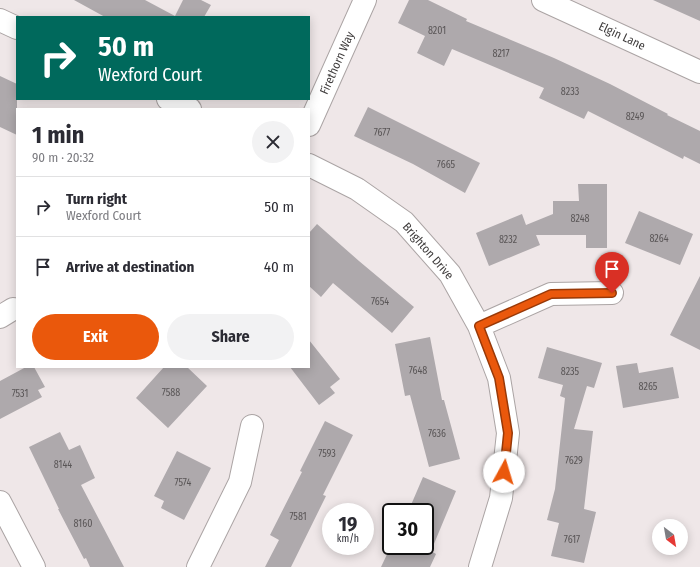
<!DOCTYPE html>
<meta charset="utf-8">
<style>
body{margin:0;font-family:"Fira Sans Condensed",sans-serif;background:#f2f2f3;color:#2b2b33;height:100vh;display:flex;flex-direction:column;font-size:15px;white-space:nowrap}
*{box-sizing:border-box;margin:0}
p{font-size:13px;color:#7c7c81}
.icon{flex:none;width:22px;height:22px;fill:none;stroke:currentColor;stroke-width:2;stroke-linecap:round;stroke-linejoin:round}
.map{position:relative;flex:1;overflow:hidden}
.panel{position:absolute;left:16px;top:108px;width:294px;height:260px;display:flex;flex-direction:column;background:#fff;border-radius:0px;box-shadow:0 2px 10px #0003}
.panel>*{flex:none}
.banner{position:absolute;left:16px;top:16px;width:294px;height:84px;border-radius:0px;box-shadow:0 2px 10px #0003;background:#00695c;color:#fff;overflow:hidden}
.needle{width:26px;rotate:149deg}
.fabs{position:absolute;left:652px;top:519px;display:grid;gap:8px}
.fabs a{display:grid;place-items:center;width:36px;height:36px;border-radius:50%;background:#fff;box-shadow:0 2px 10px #0003;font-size:20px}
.speed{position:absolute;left:322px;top:503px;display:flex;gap:8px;font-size:20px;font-weight:700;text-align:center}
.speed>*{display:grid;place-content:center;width:52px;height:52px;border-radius:50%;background:#fff;box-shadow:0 2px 10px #0003;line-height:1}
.speed small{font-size:10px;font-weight:400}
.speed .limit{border:2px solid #111;border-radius:6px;background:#fff;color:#111}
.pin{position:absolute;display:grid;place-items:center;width:34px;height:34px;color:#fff;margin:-41px -17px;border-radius:50% 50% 50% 0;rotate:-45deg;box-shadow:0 0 4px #0007}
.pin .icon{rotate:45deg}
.me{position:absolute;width:44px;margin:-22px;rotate:6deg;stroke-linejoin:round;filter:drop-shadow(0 0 3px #0008)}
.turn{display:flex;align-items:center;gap:14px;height:84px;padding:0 16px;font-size:18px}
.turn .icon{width:52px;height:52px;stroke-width:2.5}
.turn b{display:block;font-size:28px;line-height:34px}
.round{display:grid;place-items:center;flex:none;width:42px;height:42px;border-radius:21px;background:#f2f2f3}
.headline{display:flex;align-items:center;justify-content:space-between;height:68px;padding:0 16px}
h1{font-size:24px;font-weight:700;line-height:30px}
.button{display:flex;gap:8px;margin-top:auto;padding:8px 16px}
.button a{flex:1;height:46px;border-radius:24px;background:#ea580c;color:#fff;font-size:16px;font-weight:700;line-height:46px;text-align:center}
.button a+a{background:#f2f2f3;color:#2b2b33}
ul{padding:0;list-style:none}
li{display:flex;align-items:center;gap:12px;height:60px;padding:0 16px;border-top:1px solid #e1e1e2}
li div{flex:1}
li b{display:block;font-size:15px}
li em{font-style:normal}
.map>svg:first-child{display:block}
</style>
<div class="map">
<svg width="700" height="567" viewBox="0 0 700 567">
<rect width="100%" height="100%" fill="#efe7e8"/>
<path fill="#aea9ac" d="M 74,0 L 145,0 L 175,16 L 183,0 L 201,0 L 211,5 L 204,17 L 105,17 Z
M 409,0 L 428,0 L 467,19 L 466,21 L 554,58 L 610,84 L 668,114 L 667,115 L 700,131 L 700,164 L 684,156 L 683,159 L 588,111 L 584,119 L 539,98 L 544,88 L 452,49 L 444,66 L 417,53 L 425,36 L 398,23 Z
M 653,0 L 700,0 L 700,21 Z
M 0,76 L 17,84 L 17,135 L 0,127 Z
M 368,107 L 480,163 L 465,193 L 413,164 L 354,136 Z
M 578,184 L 607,184 L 607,248 L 586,248 L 586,235 L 536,235 L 540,245 L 489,266 L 476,233 L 522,214 L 526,225 L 553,214 L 553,201 L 579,201 Z
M 639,211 L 693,234 L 680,265 L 625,243 Z
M 317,224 L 359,261 L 414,307 L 392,333 L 333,283 L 321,297 L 309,286 L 309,233 Z
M 700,276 L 700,350 L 670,335 Z
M 430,337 L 442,400 L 444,400 L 460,459 L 429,467 L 410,395 L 405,396 L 395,344 Z
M 309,340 L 340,379 L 330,387 L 335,393 L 319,405 L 290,367 L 309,367 Z
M 547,347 L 602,363 L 594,388 L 587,386 L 574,429 L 593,431 L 584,509 L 596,512 L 584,563 L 551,556 L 559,523 L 547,520 L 555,489 L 565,398 L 560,396 L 563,385 L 538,378 Z
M 637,363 L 639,373 L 673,367 L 679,398 L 623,408 L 616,366 Z
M 26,367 L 34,367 L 45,387 L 38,390 L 42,397 L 0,419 L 0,381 Z
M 164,367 L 187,367 L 207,386 L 168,428 L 136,398 Z
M 325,421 L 353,435 L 323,495 L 326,496 L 291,567 L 265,567 L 279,540 L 270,535 L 302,472 L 300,471 Z
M 60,432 L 69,450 L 80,445 L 95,478 L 81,485 L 124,567 L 90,567 L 86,558 L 84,559 L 58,509 L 59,509 L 29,447 Z
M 177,451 L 211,468 L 184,520 L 161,508 L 164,501 L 154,496 Z
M 423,477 L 456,491 L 431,551 L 436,554 L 430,567 L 381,567 L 391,546 L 425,546 L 425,512 L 408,512 Z"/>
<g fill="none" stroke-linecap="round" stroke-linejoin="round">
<g stroke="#aba4a4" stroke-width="24">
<path id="minor" d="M 543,0 L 700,72
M 0,20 L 17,28
M 168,99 L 190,109
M 309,125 L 365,0
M 309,165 L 357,189 L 404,222 L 450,274 L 479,326 L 499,378 L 508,433 L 501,498 L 480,567
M 0,317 L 13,309
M 479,326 L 551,294 L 612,293
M 0,502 L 34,567
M 198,567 L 240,482 L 252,426"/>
</g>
<use href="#minor" stroke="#fff" stroke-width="22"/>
</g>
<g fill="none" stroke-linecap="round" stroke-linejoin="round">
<g stroke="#983908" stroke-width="10">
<path id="route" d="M 504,472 L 508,433 L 499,378 L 479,326 L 551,294 L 612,293"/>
</g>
<use href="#route" stroke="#ea580c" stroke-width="7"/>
</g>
<g text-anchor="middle" stroke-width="4" stroke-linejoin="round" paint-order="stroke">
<g font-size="10" fill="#5a5657">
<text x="437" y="34">8201</text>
<text x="501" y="57">8217</text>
<text x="570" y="95">8233</text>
<text x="635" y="120">8249</text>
<text x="382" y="136">7677</text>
<text x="446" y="168">7665</text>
<text x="580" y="222">8248</text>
<text x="659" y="242">8264</text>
<text x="508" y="243">8232</text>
<text x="380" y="305">7654</text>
<text x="418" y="374">7648</text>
<text x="570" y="375">8235</text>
<text x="648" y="390">8265</text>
<text x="171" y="396">7588</text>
<text x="20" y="397">7531</text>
<text x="437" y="437">7636</text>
<text x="327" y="457">7593</text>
<text x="574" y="464">7629</text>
<text x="63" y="468">8144</text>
<text x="183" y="486">7574</text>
<text x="298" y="520">7581</text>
<text x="83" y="527">8160</text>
<text x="572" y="543">7617</text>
</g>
<g font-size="12" fill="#3e3b3b" stroke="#fff">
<text transform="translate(622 36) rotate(25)" y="4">Elgin Lane</text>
<text transform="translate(337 63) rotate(-66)" y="4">Firethorn Way</text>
<text transform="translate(428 251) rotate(49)" y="4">Brighton Drive</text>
</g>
</g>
</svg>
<div class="fabs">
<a><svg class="needle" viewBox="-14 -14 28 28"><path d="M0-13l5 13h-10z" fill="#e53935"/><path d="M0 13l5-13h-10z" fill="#7c7c81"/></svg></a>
</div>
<div class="speed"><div>19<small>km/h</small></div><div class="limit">30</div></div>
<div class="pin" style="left:612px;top:293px;background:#d93025"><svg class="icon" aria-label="arrive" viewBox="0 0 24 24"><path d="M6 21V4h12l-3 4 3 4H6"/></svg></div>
<svg class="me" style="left:504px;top:472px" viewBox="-20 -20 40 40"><circle r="19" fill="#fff"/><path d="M0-13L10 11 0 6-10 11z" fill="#ea580c"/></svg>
<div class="banner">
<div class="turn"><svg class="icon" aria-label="right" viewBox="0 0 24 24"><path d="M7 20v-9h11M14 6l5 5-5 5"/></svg><div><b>50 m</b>Wexford Court</div></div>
</div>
<section class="panel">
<div class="headline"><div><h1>1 min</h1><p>90 m · 20:32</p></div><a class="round"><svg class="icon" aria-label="close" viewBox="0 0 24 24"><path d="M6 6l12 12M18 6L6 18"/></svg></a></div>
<ul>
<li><svg class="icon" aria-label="right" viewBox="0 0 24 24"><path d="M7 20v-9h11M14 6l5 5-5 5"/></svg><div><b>Turn right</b><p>Wexford Court</p></div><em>50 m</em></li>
<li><svg class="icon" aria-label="arrive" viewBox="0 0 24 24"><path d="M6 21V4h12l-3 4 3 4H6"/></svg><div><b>Arrive at destination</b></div><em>40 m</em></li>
</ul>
<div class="button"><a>Exit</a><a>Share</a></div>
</section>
</div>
